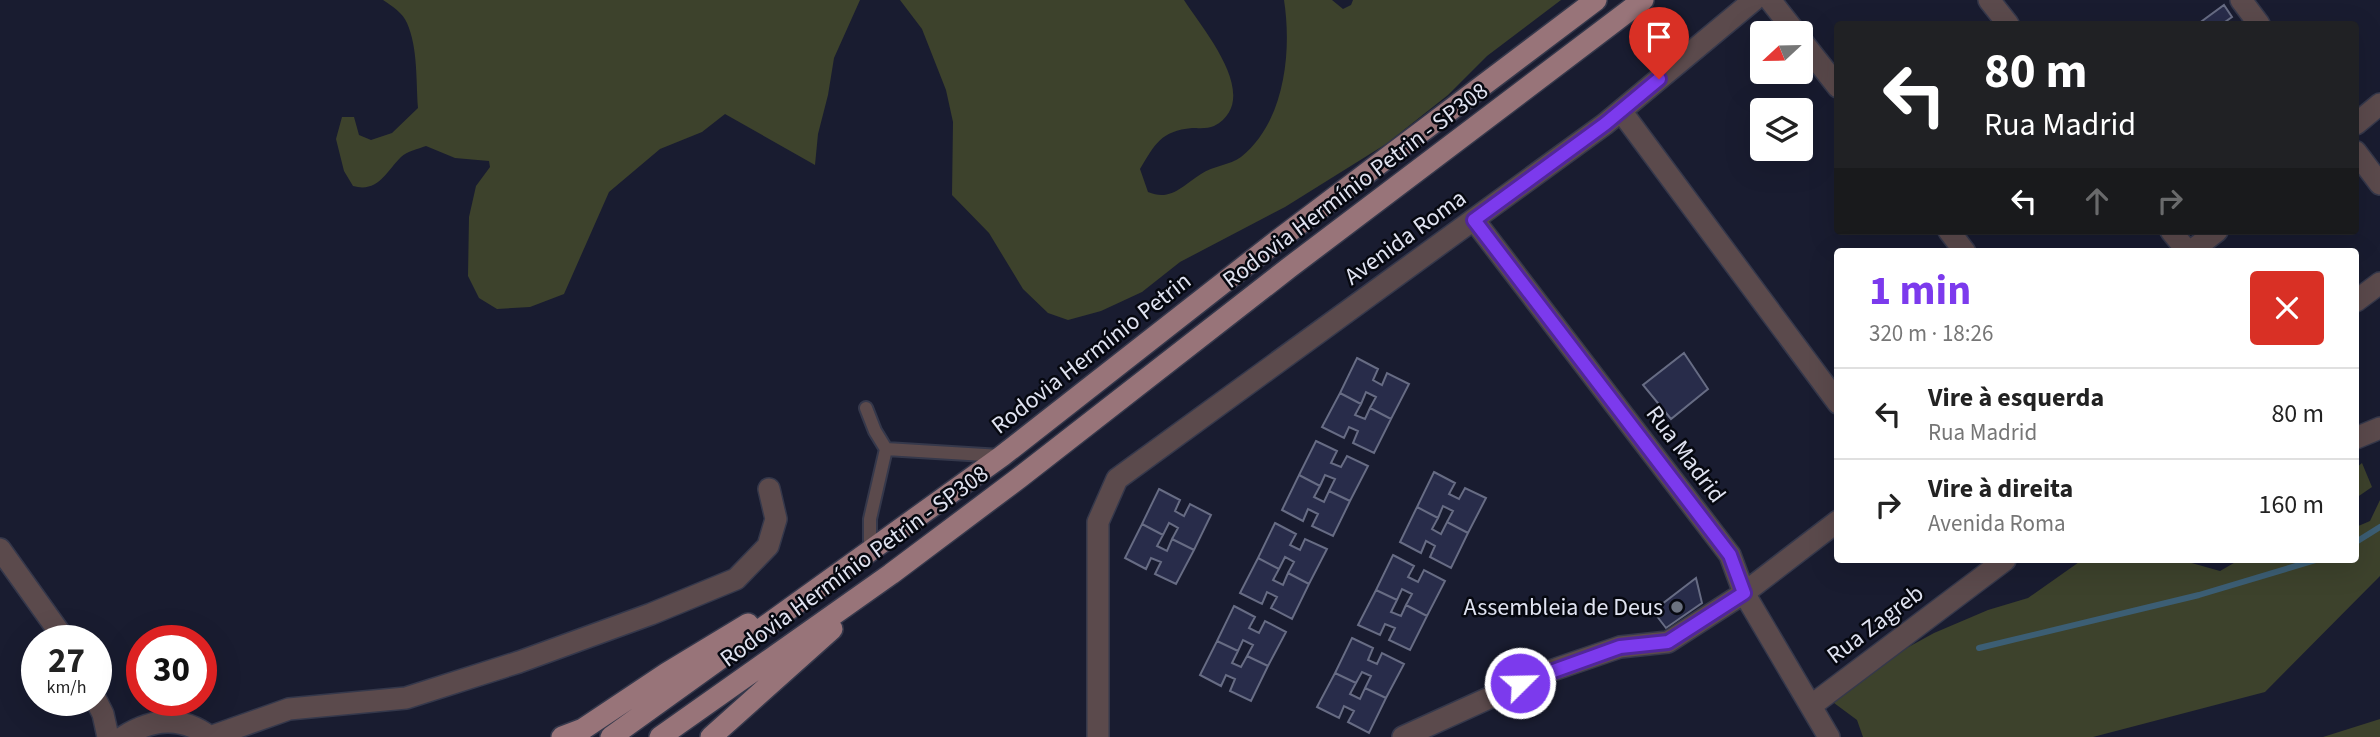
<!DOCTYPE html>
<html lang="pt">
<meta charset="utf-8">
<style>
body{margin:0;font-family:"Source Sans 3",sans-serif;background:#f6f6f6;color:#222;height:100vh;display:flex;flex-direction:column;font-size:26px;white-space:nowrap}
*{box-sizing:border-box;margin:0}
p{font-size:23px;color:#767676}
.icon{flex:none;width:38px;height:38px;fill:none;stroke:currentColor;stroke-width:2;stroke-linecap:round;stroke-linejoin:round}
.map{position:relative;flex:1;overflow:hidden}
.details{position:absolute;left:1834px;top:248px;width:525px;height:315px;display:flex;flex-direction:column;background:#fff;border-radius:7px;box-shadow:0 7px 28px #0002}
.details>*{flex:none}
.hud{position:absolute;left:1834px;top:21px;width:525px;height:214px;border-radius:7px;box-shadow:0 7px 28px #0002;background:#202124;color:#fff;overflow:hidden}
.needle{width:46px;rotate:248deg}
.tools{position:absolute;left:1750px;top:21px;display:grid;gap:14px}
.tools a{display:grid;place-items:center;width:63px;height:63px;border-radius:7px;background:#fff;box-shadow:0 7px 28px #0002;font-size:35px}
.speed{position:absolute;left:21px;top:625px;display:flex;gap:14px;font-size:35px;font-weight:700;text-align:center}
.speed>*{display:grid;place-content:center;width:91px;height:91px;border-radius:50%;background:#fff;box-shadow:0 7px 28px #0002;line-height:1}
.speed small{font-size:18px;font-weight:400}
.speed .limit{border:10px solid #d22;background:#fff;color:#111}
.pin{position:absolute;display:grid;place-items:center;width:60px;height:60px;color:#fff;margin:-72px -30px;border-radius:50% 50% 50% 0;rotate:-45deg;box-shadow:0 0 7px #0007}
.pin .icon{rotate:45deg}
.me{position:absolute;width:77px;margin:-38px;rotate:67deg;stroke-linejoin:round;filter:drop-shadow(0 0 5px #0008)}
.turn{display:flex;align-items:center;gap:24px;height:147px;padding:0 35px;font-size:32px}
.turn .icon{width:91px;height:91px;stroke-width:2.5}
.turn b{display:block;font-size:49px;line-height:60px}
.lanes{display:flex;align-items:center;height:66px;padding:0 35px;background:#0003;justify-content:center;gap:35px;direction:ltr}
.lanes .off{opacity:.35}
.round{display:grid;place-items:center;flex:none;width:74px;height:74px;border-radius:7px;background:#f6f6f6}
.overview{display:flex;align-items:center;justify-content:space-between;height:119px;padding:0 35px}
h1{font-size:42px;font-weight:700;line-height:52px;color:#7c3aed}
ul{padding:0;list-style:none}
li{display:flex;align-items:center;gap:21px;height:91px;padding:0 35px;border-top:2px solid #e0e0e0}
li div{flex:1}
li b{display:block;font-size:26px}
li em{font-style:normal}
.map>svg:first-child{display:block}
</style>
<div class="map">
<svg width="2380" height="737" viewBox="0 0 2380 737">
<rect width="100%" height="100%" fill="#191c30"/>
<path fill="#3d422c" d="M 383,0 L 860,0 L 834,58 L 828,95 L 818,134 L 815,165 L 725,114 L 702,132 L 660,149 L 609,192 L 564,294 L 530,307 L 497,309 L 479,298 L 468,276 L 469,217 L 476,186 L 490,167 L 489,161 L 455,158 L 426,146 C 418,149 407,151 401,157 C 386,172 378,193 353,186 L 344,171 L 336,139 L 342,117 L 354,117 L 359,135 L 371,140 L 392,133 L 418,108 C 416,81 418,48 407,23 C 403,13 392,6 383,0 Z
M 900,0 L 1184,0 C 1203,30 1264,99 1214,126 C 1208,129 1198,128 1192,128 C 1161,131 1155,144 1140,169 L 1148,192 C 1171,202 1183,185 1201,174 C 1213,166 1230,165 1241,157 C 1285,122 1292,51 1284,0 L 1332,0 L 1343,9 L 1351,5 L 1353,0 L 1561,0 L 1487,56 L 1448,95 L 1386,144 L 1285,207 L 1180,262 L 1142,292 L 1101,311 L 1068,320 L 1048,313 L 1023,289 L 989,233 L 952,195 L 953,122 L 946,90 L 922,29 Z
M 2362,463 L 2372,487 L 2356,498 L 2356,468 Z
M 2380,500 L 2380,576 L 2265,692 L 2093,737 L 1863,737 L 1857,720 L 1830,700 L 1863,672 L 1934,633 L 1988,610 L 2028,598 L 2082,560 L 2181,560 L 2220,571 L 2239,560 L 2356,560 L 2356,527 L 2370,521 Z
M 2380,719 L 2380,737 L 2323,737 Z"/>
<g fill="none" stroke-linecap="round" stroke-linejoin="round">
<path stroke="#3c5e74" stroke-width="6" d="M 2356,542 L 2380,527
M 1979,648 L 2199,595 L 2316,560"/>
</g>
<path fill="#282c4a" stroke="#676c84" stroke-width="2" d="M 2224,5 L 2232,17 L 2222,24 L 2198,24 Z
M 1684,353 L 1708,389 L 1671,419 L 1643,385 Z
M 1357,358 L 1378,369 L 1373,380 L 1382,385 L 1387,373 L 1409,384 L 1391,419 L 1370,408 L 1376,397 L 1366,392 L 1361,404 L 1340,393 Z
M 1340,393 L 1361,404 L 1355,415 L 1365,419 L 1370,408 L 1391,419 L 1374,453 L 1353,443 L 1358,431 L 1349,427 L 1344,438 L 1322,427 Z
M 1316,441 L 1337,451 L 1331,463 L 1341,467 L 1347,456 L 1368,466 L 1350,501 L 1329,491 L 1335,479 L 1325,475 L 1320,486 L 1299,475 Z
M 1434,472 L 1455,483 L 1449,494 L 1459,499 L 1465,488 L 1486,498 L 1468,533 L 1447,522 L 1453,511 L 1443,506 L 1438,518 L 1417,507 Z
M 1299,475 L 1320,486 L 1314,497 L 1324,502 L 1329,491 L 1350,501 L 1333,536 L 1312,526 L 1318,514 L 1308,509 L 1303,521 L 1282,510 Z
M 1159,489 L 1180,500 L 1175,511 L 1184,516 L 1190,504 L 1211,515 L 1194,550 L 1172,539 L 1178,528 L 1169,523 L 1163,535 L 1142,524 Z
M 1417,507 L 1438,518 L 1432,529 L 1441,534 L 1447,522 L 1468,533 L 1451,568 L 1430,557 L 1435,546 L 1426,541 L 1421,553 L 1400,542 Z
M 1275,523 L 1296,534 L 1290,545 L 1300,550 L 1305,539 L 1327,549 L 1309,584 L 1288,573 L 1294,562 L 1285,557 L 1279,569 L 1258,558 Z
M 1142,524 L 1163,535 L 1157,546 L 1167,551 L 1172,539 L 1194,550 L 1176,584 L 1155,574 L 1161,562 L 1151,558 L 1146,569 L 1125,558 Z
M 1393,555 L 1414,566 L 1408,577 L 1418,582 L 1424,570 L 1445,581 L 1427,616 L 1406,605 L 1412,594 L 1402,589 L 1397,600 L 1376,590 Z
M 1258,558 L 1279,569 L 1273,580 L 1283,585 L 1288,573 L 1309,584 L 1292,619 L 1271,608 L 1277,597 L 1267,592 L 1262,604 L 1240,593 Z
M 1696,578 L 1702,603 L 1666,628 L 1653,611 Z
M 1376,590 L 1397,600 L 1391,612 L 1401,616 L 1406,605 L 1427,616 L 1410,650 L 1389,640 L 1395,628 L 1385,624 L 1380,635 L 1358,625 Z
M 1234,606 L 1255,617 L 1249,628 L 1259,633 L 1265,621 L 1286,632 L 1268,666 L 1247,656 L 1253,645 L 1243,640 L 1238,651 L 1217,641 Z
M 1352,638 L 1373,648 L 1368,660 L 1377,664 L 1382,653 L 1404,664 L 1386,698 L 1365,688 L 1371,676 L 1362,672 L 1356,683 L 1335,673 Z
M 1217,641 L 1238,651 L 1232,663 L 1241,667 L 1247,656 L 1268,666 L 1251,701 L 1230,691 L 1235,679 L 1226,675 L 1221,686 L 1200,675 Z
M 1335,673 L 1356,683 L 1350,694 L 1360,699 L 1365,688 L 1386,698 L 1369,733 L 1348,722 L 1354,711 L 1344,706 L 1339,718 L 1317,707 Z"/>
<g fill="none" stroke-linecap="round" stroke-linejoin="round">
<g stroke="#35384b" stroke-width="16">
<path id="service" d="M 866,408 L 875,431 L 886,449 L 870,519 L 870,552
M 886,449 L 1001,456"/>
</g>
<g stroke="#35384b" stroke-width="24">
<path id="minor" d="M 1770,0 L 1796,33
M 1989,0 L 2008,24
M 2241,0 L 2259,24
M 1801,40 L 1838,87
M 1621,111 L 1838,403
M 2356,124 L 2380,104
M 2356,152 L 2380,184
M 1474,220 L 1730,555 L 1744,593 L 1829,737
M 1949,231 L 1965,252
M 2171,231 L 2188,252
M 2190,252 L 2217,231
M 2356,301 L 2380,283
M 2356,438 L 2380,428
M 0,549 L 65,640
M 96,700 L 103,714 L 108,737
M 1812,705 L 2005,560
M 123,737 C 153,718 182,716 210,737
M 210,737 L 289,709 L 406,698 L 519,662 L 651,614 L 736,579 L 768,546 L 776,519 L 769,489
M 1098,737 L 1098,522 L 1117,479 L 1605,124 L 1754,0
M 1403,737 L 1544,673 L 1620,647 L 1668,642 L 1744,593 L 1838,521"/>
</g>
<g stroke="#35384b" stroke-width="24">
<path id="primary" d="M 562,737 L 583,729 L 667,673 L 748,624
M 611,737 L 1002,456 L 1273,244 L 1596,0
M 660,737 L 891,574 L 1019,478 L 1290,267 L 1643,0
M 711,737 L 832,629"/>
</g>
<use href="#service" stroke="#5b4a4c" stroke-width="12"/>
<use href="#minor" stroke="#5b4a4c" stroke-width="21"/>
<use href="#primary" stroke="#987479" stroke-width="21"/>
</g>
<g fill="none" stroke-linecap="round" stroke-linejoin="round">
<g stroke="#51269a" stroke-width="18">
<path id="route" d="M 1520,683 L 1620,647 L 1668,642 L 1744,593 L 1730,555 L 1474,220 L 1605,124 L 1659,79"/>
</g>
<use href="#route" stroke="#7c3aed" stroke-width="12"/>
</g>
<circle fill="#6b7280" stroke="#060810" stroke-width="2.5" cx="1677" cy="607" r="7"/>
<g text-anchor="middle" stroke-width="5" stroke-linejoin="round" paint-order="stroke">
<g font-size="24" fill="#e0e3f1" stroke="#060810">
<text transform="translate(1355 185) rotate(-37)" y="8">Rodovia Hermínio Petrin - SP308</text>
<text transform="translate(1405 237) rotate(-36)" y="8">Avenida Roma</text>
<text transform="translate(1091 353) rotate(-38)" y="8">Rodovia Hermínio Petrin</text>
<text transform="translate(1686 454) rotate(53)" y="8">Rua Madrid</text>
<text transform="translate(854 566) rotate(-36)" y="8">Rodovia Hermínio Petrin - SP308</text>
<text transform="translate(1875 624) rotate(-37)" y="8">Rua Zagreb</text>
</g>
<g font-size="24" fill="#e0e3f1" stroke="#060810" text-anchor="end">
<text x="1663" y="615">Assembleia de Deus</text>
</g>
</g>
</svg>
<div class="tools">
<a><svg class="needle" viewBox="-14 -14 28 28"><path d="M0-13l5 13h-10z" fill="#e53935"/><path d="M0 13l5-13h-10z" fill="#767676"/></svg></a>
<a><svg class="icon" aria-label="layers" viewBox="0 0 24 24"><path d="M12 4l9 5-9 5-9-5zM3 14l9 5 9-5"/></svg></a>
</div>
<div class="speed"><div>27<small>km/h</small></div><div class="limit">30</div></div>
<div class="pin" style="left:1659px;top:79px;background:#d93025"><svg class="icon" aria-label="arrive" viewBox="0 0 24 24"><path d="M6 21V4h12l-3 4 3 4H6"/></svg></div>
<svg class="me" style="left:1520px;top:683px" viewBox="-20 -20 40 40"><circle r="17" fill="#7c3aed" stroke="#fff" stroke-width="3"/><path d="M0-11L8 9 0 5-8 9z" fill="#fff"/></svg>
<div class="hud">
<div class="turn"><svg class="icon" aria-label="left" viewBox="0 0 24 24"><path d="M17 20v-9H6M10 6l-5 5 5 5"/></svg><div><b>80 m</b>Rua Madrid</div></div>
<div class="lanes"><svg class="icon" aria-label="left" viewBox="0 0 24 24"><path d="M17 20v-9H6M10 6l-5 5 5 5"/></svg><svg class="icon off" aria-label="ahead" viewBox="0 0 24 24"><path d="M12 20V5M6 11l6-6 6 6"/></svg><svg class="icon off" aria-label="right" viewBox="0 0 24 24"><path d="M7 20v-9h11M14 6l5 5-5 5"/></svg></div>
</div>
<section class="details">
<div class="overview"><div><h1>1 min</h1><p>320 m · 18:26</p></div><a class="round" style="background:#d93025;color:#fff"><svg class="icon" aria-label="close" viewBox="0 0 24 24"><path d="M6 6l12 12M18 6L6 18"/></svg></a></div>
<ul>
<li><svg class="icon" aria-label="left" viewBox="0 0 24 24"><path d="M17 20v-9H6M10 6l-5 5 5 5"/></svg><div><b>Vire à esquerda</b><p>Rua Madrid</p></div><em>80 m</em></li>
<li><svg class="icon" aria-label="right" viewBox="0 0 24 24"><path d="M7 20v-9h11M14 6l5 5-5 5"/></svg><div><b>Vire à direita</b><p>Avenida Roma</p></div><em>160 m</em></li>
</ul>
</section>
</div>
